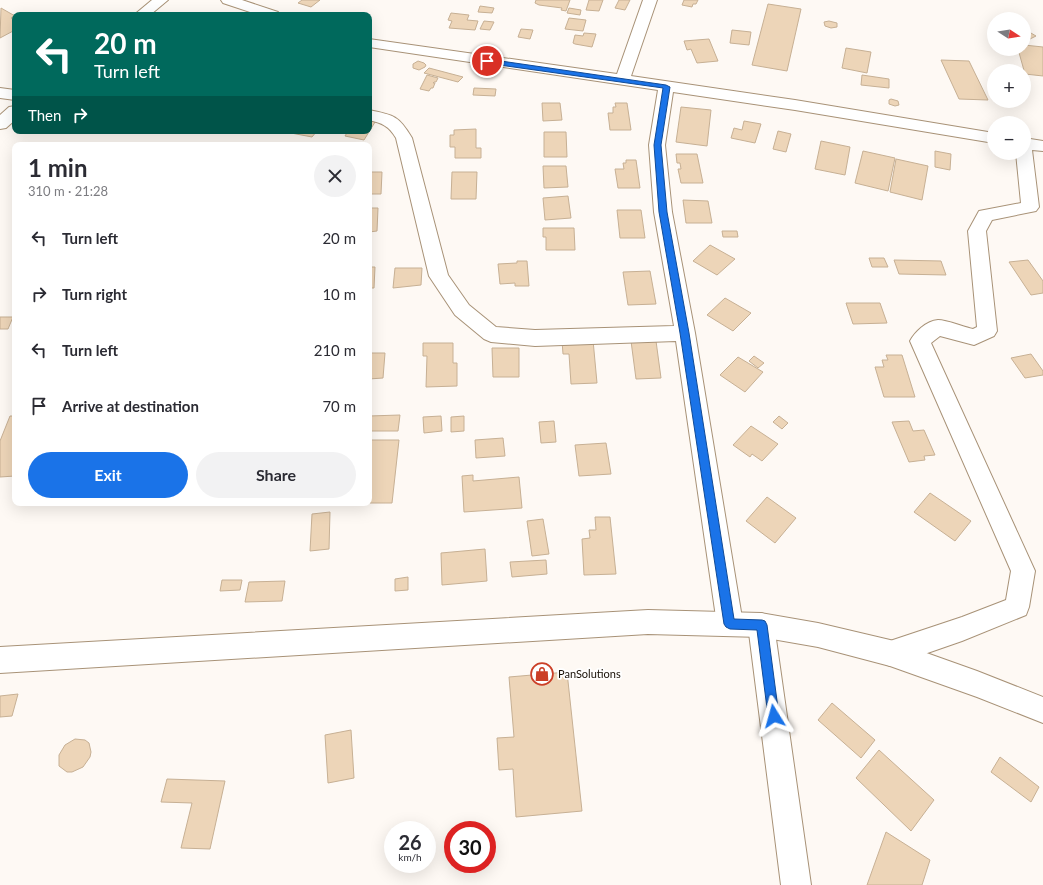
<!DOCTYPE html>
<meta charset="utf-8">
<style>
body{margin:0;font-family:Lato,sans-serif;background:#f2f2f3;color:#2b2b33;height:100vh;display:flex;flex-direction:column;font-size:15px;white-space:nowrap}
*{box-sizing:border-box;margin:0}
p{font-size:13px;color:#7c7c81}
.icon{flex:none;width:22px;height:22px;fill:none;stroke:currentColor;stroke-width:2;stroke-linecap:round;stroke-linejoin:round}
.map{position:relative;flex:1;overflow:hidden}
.drawer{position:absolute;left:12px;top:142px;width:360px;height:364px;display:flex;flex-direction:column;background:#fff;border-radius:8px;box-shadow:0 4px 16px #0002}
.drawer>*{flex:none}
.guide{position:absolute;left:12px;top:12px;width:360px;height:122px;border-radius:8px;box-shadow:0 4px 16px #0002;background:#00695c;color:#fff;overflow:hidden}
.needle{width:26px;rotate:102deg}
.fabs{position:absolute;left:987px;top:12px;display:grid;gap:8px}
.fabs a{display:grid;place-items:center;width:44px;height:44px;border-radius:50%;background:#fff;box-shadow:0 4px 16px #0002;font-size:20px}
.speed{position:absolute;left:384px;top:821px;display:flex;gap:8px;font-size:20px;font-weight:700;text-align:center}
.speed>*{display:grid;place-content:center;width:52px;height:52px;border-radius:50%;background:#fff;box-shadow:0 4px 16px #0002;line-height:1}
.speed small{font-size:10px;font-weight:400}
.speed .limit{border:6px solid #d22;background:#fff;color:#111}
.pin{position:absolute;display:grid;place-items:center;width:34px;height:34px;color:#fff;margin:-17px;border:2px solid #fff;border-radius:50%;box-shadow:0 1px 4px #0007}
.me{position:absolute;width:44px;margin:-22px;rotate:352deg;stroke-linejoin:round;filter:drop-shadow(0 0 3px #0008)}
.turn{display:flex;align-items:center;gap:14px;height:84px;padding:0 16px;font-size:18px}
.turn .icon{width:52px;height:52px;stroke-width:2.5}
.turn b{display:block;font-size:28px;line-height:34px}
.then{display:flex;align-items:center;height:38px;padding:0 16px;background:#0003;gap:8px;font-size:15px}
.round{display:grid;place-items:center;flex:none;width:42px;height:42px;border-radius:21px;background:#f2f2f3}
.headline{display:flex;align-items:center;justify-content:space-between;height:68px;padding:0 16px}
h1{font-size:24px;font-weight:700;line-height:30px}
.cta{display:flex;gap:8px;margin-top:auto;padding:8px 16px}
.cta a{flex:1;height:46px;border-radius:24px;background:#1a73e8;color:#fff;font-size:16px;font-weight:700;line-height:46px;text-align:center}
.cta a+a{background:#f2f2f3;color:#2b2b33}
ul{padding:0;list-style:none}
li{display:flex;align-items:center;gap:12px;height:56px;padding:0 16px}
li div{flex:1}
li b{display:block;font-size:15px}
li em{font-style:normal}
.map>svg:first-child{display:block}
</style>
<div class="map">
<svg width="1043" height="885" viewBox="0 0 1043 885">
<rect width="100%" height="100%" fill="#fef9f4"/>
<path fill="#edd5b8" stroke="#c7b094" d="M 302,0 L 320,0 L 311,7 L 298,3 Z
M 536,0 L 570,0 L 566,11 L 561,10 L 562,8 L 539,5 L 535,3 Z
M 589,0 L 603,0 L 599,11 L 586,10 Z
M 619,0 L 630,0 L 625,10 L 615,8 Z
M 684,0 L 698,0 L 696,4 L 693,4 L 692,7 L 682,5 Z
M 768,4 L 801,9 L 787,71 L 752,65 Z
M 480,6 L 494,8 L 492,13 L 478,12 Z
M 1,8 L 15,16 L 11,18 L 15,20 L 15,30 L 0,38 Z
M 569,8 L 581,10 L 580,15 L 567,13 Z
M 451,13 L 469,15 L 467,20 L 478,21 L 475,30 L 449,28 L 452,21 L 448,20 Z
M 569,18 L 586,20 L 583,31 L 565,29 Z
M 484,21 L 494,22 L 490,30 L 480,29 Z
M 829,21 L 837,23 L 837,27 L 831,28 L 825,26 L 824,22 Z
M 521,29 L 533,30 L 530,39 L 518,37 Z
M 1024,29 L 1036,36 L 1024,42 Z
M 732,30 L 751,32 L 749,45 L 730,43 Z
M 584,33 L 596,34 L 592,47 L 575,44 L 573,43 L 575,35 L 583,36 Z
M 709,39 L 718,61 L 697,63 L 691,49 L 687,50 L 684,41 Z
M 1024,45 L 1043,47 L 1043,76 L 1025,74 L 1018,49 L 1024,49 Z
M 846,48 L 871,52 L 867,73 L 842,68 Z
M 941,60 L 969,61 L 988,100 L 959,99 Z
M 418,61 L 424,63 L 426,65 L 425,67 L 419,70 L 413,68 L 413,64 Z
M 429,68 L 463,77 L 458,82 L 424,73 Z
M 427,75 L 438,78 L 436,82 L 434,82 L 433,83 L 435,83 L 433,88 L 431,88 L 429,91 L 420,89 Z
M 862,75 L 889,79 L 889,88 L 861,85 Z
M 474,88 L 496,89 L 495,96 L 473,95 Z
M 891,99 L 898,101 L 899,105 L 895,106 L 889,104 L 889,100 Z
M 542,103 L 560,103 L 562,120 L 543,121 Z
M 615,103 L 627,103 L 631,130 L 610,130 L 608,113 L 613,113 L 613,107 L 616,107 Z
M 681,107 L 711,110 L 707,146 L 676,142 Z
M 369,112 L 380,114 L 364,140 L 345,136 L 348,131 L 369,131 Z
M 744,121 L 761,124 L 755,143 L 731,138 L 734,128 L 742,130 Z
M 476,129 L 476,148 L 481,148 L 481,158 L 455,158 L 455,147 L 450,147 L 450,135 L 454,135 L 454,130 Z
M 292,131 L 317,131 L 312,137 L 291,133 Z
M 778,131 L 791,134 L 786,152 L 773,149 Z
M 544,132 L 566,132 L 567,157 L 544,157 Z
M 821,141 L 850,147 L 845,175 L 815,169 Z
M 863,151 L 895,158 L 888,191 L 855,183 Z
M 935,151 L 951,154 L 950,170 L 935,167 Z
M 676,154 L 697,154 L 703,183 L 681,183 L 678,169 L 681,169 L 680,163 L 677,163 Z
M 896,159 L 928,166 L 922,200 L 890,192 Z
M 626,160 L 636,160 L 640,188 L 618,188 L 615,169 L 624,169 L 623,163 L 626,163 Z
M 543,166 L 566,166 L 568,187 L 544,188 Z
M 369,172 L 382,172 L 381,194 L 369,194 Z
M 452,172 L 477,172 L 476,199 L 451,199 Z
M 568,196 L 571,218 L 545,220 L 543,198 Z
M 683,200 L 708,201 L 712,223 L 686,223 Z
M 369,208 L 378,208 L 377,231 L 369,232 Z
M 617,210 L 641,210 L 645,238 L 620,238 Z
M 543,228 L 574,228 L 575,250 L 546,250 L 546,237 L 543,237 Z
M 722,231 L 737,231 L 738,237 L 723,237 Z
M 710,245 L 735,259 L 717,275 L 693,261 Z
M 869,258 L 884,258 L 888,267 L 872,267 Z
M 894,260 L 941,261 L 946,275 L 899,274 Z
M 1028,260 L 1043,281 L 1043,293 L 1031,295 L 1009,262 Z
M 517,261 L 527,261 L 529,286 L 515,286 L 515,283 L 500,284 L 498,264 L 517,263 Z
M 369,267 L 375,267 L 374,288 L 369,288 Z
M 395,268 L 422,268 L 421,285 L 393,288 Z
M 650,271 L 656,304 L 628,305 L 623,272 Z
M 725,298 L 751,313 L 733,331 L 707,315 Z
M 846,303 L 880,303 L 887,323 L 853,324 Z
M 0,317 L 13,317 L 8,329 L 0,329 Z
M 593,340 L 597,383 L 571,384 L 569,354 L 563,354 L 562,341 Z
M 631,341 L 656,341 L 661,378 L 636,379 Z
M 423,343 L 453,343 L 453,363 L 457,363 L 457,386 L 426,387 L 427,356 L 423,356 Z
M 492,348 L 519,348 L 519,377 L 493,377 Z
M 369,353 L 385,353 L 383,378 L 369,379 Z
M 1031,354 L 1043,371 L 1043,375 L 1025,378 L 1011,358 Z
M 886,355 L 902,355 L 915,397 L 884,397 L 875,367 L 884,367 L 882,360 L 888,360 Z
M 754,356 L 764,363 L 758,368 L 749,361 Z
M 738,357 L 763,372 L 745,392 L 720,375 Z
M 400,415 L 398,431 L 369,431 L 369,416 Z
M 10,416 L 15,416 L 15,476 L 0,477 L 0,441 Z
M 441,416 L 442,431 L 424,433 L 423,417 Z
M 464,416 L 464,431 L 451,432 L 451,417 Z
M 779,416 L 788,423 L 782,429 L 773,422 Z
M 554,421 L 556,442 L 541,443 L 539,422 Z
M 909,421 L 913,431 L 924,430 L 935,455 L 924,456 L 925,460 L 909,462 L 892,422 Z
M 751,426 L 778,444 L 762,461 L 752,454 L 750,457 L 733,445 Z
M 503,438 L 505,456 L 476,458 L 475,440 Z
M 369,440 L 399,440 L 392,503 L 369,503 Z
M 606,443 L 611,474 L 579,476 L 575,445 Z
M 473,475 L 473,481 L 519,477 L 522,508 L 464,512 L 462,476 Z
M 930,493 L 971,521 L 955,541 L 914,512 Z
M 767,497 L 796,518 L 775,543 L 746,521 Z
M 330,512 L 329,549 L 310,551 L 312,514 Z
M 595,517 L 610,517 L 616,574 L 584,575 L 582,539 L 590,538 L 589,530 L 596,530 Z
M 543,519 L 549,554 L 532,556 L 527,521 Z
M 485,549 L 487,581 L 442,585 L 441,553 Z
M 546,560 L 547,574 L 512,577 L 510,562 Z
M 408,577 L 408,590 L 395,591 L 395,579 Z
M 222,580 L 242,580 L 240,590 L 220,591 Z
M 285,581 L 282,601 L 245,602 L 249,582 Z
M 567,672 L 582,811 L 516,817 L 513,769 L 499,770 L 497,738 L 514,737 L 509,677 Z
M 18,694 L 12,716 L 0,717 L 0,696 Z
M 832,703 L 875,740 L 861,758 L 818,720 Z
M 351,730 L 354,778 L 328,783 L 325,735 Z
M 75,739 L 85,740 L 89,743 L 91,752 L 90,757 L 83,767 L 72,772 L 67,772 L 59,766 L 59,755 L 65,745 Z
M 879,750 L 934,800 L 911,831 L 856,778 Z
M 1000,757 L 1039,787 L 1031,802 L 991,772 Z
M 167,779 L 225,781 L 210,849 L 181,848 L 192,803 L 161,802 Z
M 886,832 L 930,860 L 922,885 L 867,885 Z"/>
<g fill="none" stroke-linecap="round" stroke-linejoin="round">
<g stroke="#a89277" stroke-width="2">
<path id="street" d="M 221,0 L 242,0 L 278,12 L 280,15 L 259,15 L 223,3 Z
M 643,0 L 657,0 L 631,76 L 795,100 L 994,133 L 994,143 L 795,110 L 673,92 L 665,145 L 672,212 L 695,333 L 743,624 L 739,633 L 730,636 L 721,633 L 717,624 L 676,341 L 535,346 L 491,342 L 484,339 L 455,315 L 429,276 L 396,138 C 389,126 382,123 369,120 L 369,110 C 394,115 399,116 412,138 L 448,275 L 469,305 L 496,327 L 535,330 L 674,326 L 654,212 L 649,145 L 658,90 L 369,47 L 369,39 L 617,74 Z
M 0,88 L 15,90 L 15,100 L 0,98 Z
M 1024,138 L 1043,141 L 1043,151 L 1032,150 L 1039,207 L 1036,211 L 992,220 L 986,231 L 997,331 L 994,336 L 974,345 L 940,336 L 931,343 L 1035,571 L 1029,607 L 1026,615 L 962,641 L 890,666 L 881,662 L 877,653 L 881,644 L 962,617 L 1006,600 L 1011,571 L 910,341 C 915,332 926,321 938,320 C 947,320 963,327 973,329 L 977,327 L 968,231 L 979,211 L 1021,203 L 1016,153 L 1024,153 Z
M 761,613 L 770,616 L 774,625 L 811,885 L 781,885 L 748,625 L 752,616 Z"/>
</g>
<g stroke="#a89277" stroke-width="2">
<path id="secondary" d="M 152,0 L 168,0 L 150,15 L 134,15 Z
M 15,106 L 15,120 L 6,128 L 0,129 L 0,115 L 9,107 Z
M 648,610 L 761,613 L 818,623 L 890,640 L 977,671 L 1043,697 L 1043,723 L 977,697 L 890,666 L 818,647 L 761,637 L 648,634 L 0,673 L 0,647 Z"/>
</g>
<use href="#street" fill="#fff" fill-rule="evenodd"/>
<use href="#secondary" fill="#fff" fill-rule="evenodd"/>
</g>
<path fill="#1a73e8" stroke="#114b97" d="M 487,59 L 666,85 L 670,87 L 661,145 L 667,212 L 689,333 L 734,619 L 762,620 L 765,621 L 767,625 L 779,716 L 778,720 L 774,722 L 770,720 L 768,716 L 757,630 L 730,629 L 726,627 L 724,624 L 680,333 L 659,212 L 654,145 L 663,88 L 485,63 L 485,60 Z"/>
<defs>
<g id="shop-ring" transform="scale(1.15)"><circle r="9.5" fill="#fff" stroke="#cb3f27" stroke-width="1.5"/><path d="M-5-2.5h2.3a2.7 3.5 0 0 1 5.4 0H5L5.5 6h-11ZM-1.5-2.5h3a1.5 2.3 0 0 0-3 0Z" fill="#cb3f27"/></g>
</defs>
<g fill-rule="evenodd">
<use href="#shop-ring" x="542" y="674"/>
</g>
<g text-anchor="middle" stroke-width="3.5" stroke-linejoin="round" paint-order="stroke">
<g font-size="11" fill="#170f06" stroke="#fff" text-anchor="start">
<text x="558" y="678">PanSolutions</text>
</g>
</g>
</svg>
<div class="fabs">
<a><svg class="needle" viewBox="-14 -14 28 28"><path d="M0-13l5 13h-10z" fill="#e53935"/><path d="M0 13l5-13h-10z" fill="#7c7c81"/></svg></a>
<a>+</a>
<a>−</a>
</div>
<div class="speed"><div>26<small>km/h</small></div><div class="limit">30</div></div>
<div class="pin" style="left:487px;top:61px;background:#d93025"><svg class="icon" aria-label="arrive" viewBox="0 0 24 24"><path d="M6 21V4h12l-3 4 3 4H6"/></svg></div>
<svg class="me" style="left:774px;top:716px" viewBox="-20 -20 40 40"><path d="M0-17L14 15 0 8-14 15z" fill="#1a73e8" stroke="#fff" stroke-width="4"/></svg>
<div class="guide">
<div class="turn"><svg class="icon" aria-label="left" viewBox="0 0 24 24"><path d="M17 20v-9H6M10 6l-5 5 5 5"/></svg><div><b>20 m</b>Turn left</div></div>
<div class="then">Then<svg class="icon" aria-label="right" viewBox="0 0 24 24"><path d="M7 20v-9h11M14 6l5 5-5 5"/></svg></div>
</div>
<section class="drawer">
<div class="headline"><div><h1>1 min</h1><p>310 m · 21:28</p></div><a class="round"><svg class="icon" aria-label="close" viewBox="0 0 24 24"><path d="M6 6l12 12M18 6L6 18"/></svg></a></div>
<ul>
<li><svg class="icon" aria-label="left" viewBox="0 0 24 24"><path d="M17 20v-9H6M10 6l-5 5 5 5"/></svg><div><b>Turn left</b></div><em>20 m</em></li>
<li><svg class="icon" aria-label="right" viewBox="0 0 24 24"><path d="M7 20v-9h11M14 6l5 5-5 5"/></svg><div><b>Turn right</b></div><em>10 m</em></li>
<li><svg class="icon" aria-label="left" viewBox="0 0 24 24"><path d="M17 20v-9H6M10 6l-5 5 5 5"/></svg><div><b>Turn left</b></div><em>210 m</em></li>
<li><svg class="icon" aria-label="arrive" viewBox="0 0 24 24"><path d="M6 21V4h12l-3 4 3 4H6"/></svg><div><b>Arrive at destination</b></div><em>70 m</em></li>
</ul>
<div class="cta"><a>Exit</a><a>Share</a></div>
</section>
</div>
